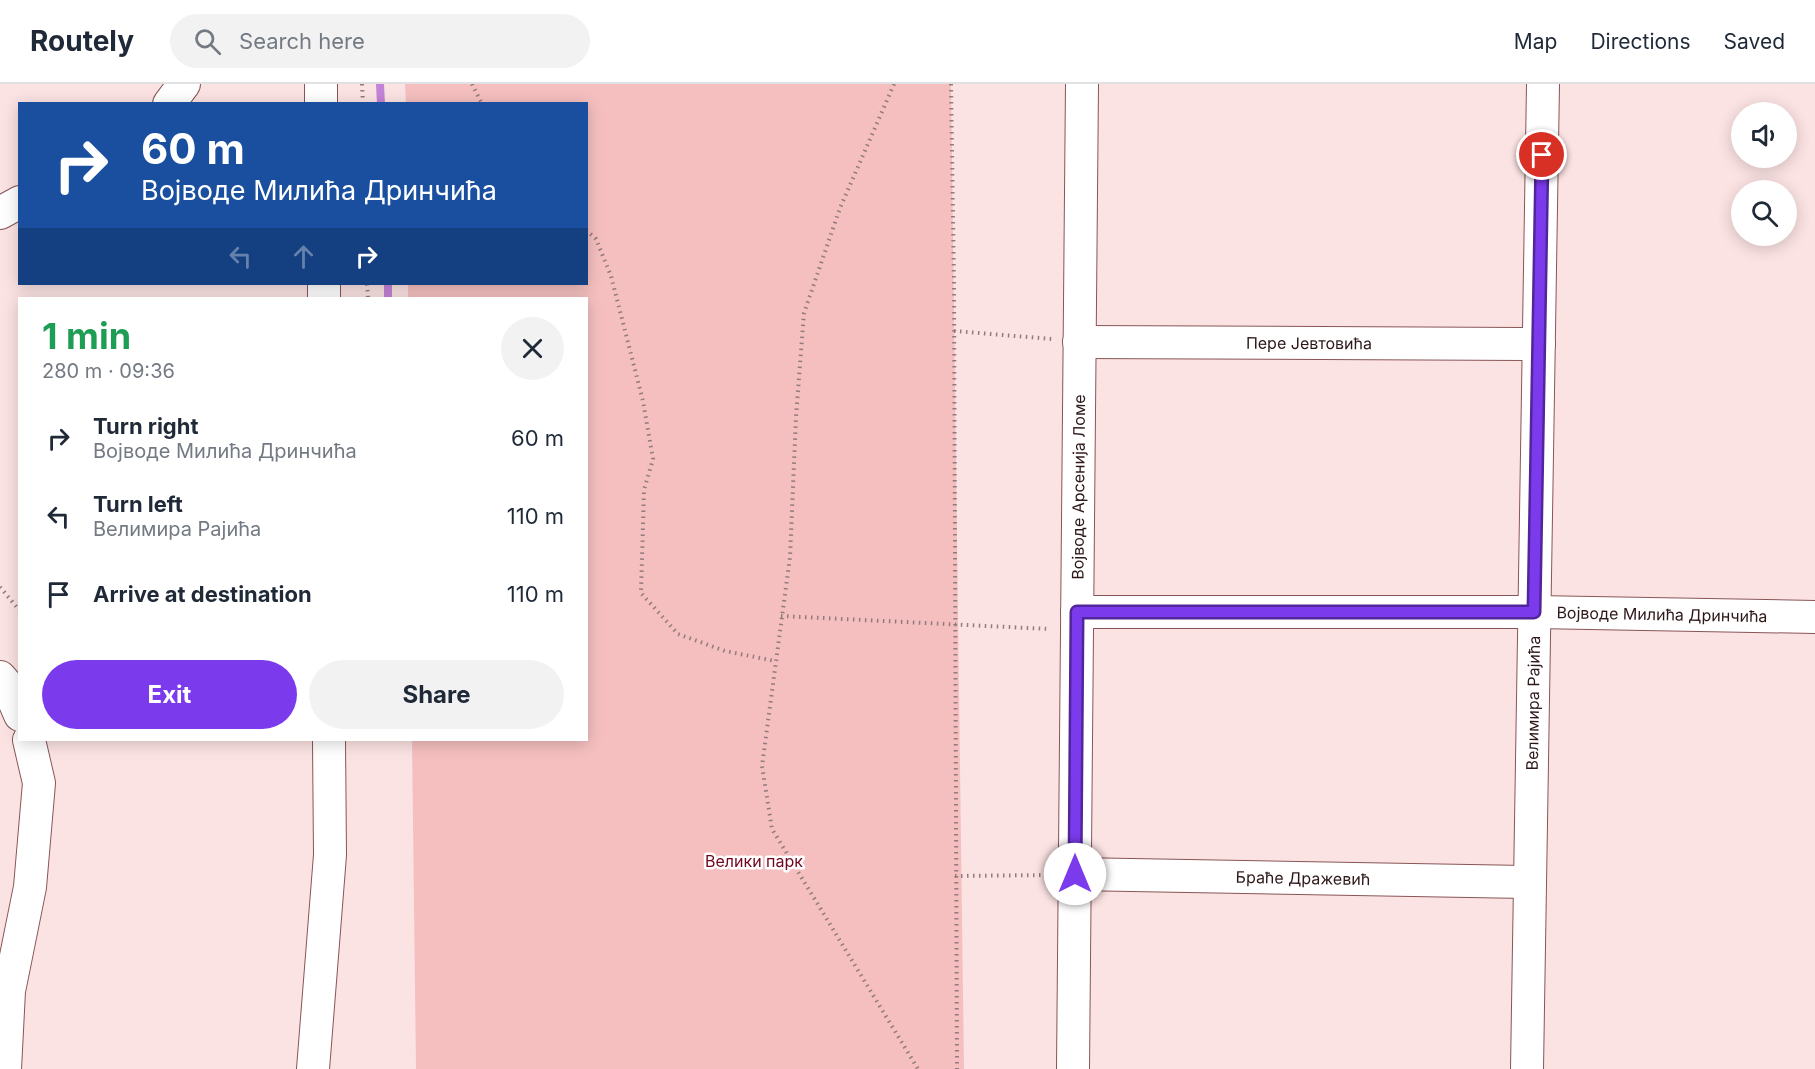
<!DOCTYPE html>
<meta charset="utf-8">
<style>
body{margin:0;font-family:Inter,sans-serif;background:#f2f2f3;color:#1f2937;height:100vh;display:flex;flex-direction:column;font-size:22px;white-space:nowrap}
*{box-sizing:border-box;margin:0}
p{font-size:20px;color:#747a83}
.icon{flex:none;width:33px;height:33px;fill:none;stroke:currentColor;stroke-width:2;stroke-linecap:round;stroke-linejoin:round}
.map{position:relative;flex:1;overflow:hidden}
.side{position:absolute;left:18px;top:213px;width:570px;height:444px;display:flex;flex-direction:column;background:#fff;border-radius:0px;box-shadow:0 3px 15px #0003}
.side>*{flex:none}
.guide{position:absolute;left:18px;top:18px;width:570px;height:183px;border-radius:0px;box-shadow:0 3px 15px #0003;background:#1a4fa0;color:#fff;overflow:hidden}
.fabs{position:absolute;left:1731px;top:18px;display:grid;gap:12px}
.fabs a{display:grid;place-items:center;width:66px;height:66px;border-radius:50%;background:#fff;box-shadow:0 3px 15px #0003;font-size:30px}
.pin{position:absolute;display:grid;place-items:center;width:51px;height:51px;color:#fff;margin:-26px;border:3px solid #fff;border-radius:50%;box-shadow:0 2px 6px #0007}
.me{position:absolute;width:66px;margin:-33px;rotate:0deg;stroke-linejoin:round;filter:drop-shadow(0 0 4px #0008)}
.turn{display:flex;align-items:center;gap:21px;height:126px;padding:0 24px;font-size:27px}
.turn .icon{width:78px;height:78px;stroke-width:2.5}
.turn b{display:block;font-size:42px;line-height:51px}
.lanes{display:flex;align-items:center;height:57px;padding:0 24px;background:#0003;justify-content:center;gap:30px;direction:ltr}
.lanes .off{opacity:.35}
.round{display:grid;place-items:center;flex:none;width:63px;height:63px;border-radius:32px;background:#f2f2f3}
.head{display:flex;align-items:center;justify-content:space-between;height:102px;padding:0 24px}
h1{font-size:36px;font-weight:700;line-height:45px;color:#1e9e55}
.cta{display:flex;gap:12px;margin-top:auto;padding:12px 24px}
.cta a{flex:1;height:69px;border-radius:36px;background:#7c3aed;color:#fff;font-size:24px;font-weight:700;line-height:69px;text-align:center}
.cta a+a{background:#f2f2f3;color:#1f2937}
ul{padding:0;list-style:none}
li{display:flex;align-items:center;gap:18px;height:78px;padding:0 24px}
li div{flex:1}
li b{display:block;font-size:22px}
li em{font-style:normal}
header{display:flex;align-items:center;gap:36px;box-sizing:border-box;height:84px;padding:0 30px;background:#fff;border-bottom:2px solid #e0e1e3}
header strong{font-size:28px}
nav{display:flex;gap:33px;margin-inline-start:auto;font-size:21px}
.search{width:420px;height:54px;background:#f2f2f3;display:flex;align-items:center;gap:15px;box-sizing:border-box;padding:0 21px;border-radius:33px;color:#747a83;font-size:22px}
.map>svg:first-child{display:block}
</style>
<header>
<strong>Routely</strong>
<div class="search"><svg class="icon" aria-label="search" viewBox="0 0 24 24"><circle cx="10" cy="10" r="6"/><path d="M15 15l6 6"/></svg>Search here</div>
<nav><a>Map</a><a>Directions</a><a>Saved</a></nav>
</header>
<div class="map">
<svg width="1815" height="985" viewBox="0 0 1815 985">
<rect width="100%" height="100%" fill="#fce3e3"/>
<path fill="#f5bfbf" d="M 405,0 L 951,0 L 964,985 L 416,985 L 412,656 L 586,656 L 586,214 L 408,214 L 408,200 L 586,200 L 586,20 L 406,19 Z"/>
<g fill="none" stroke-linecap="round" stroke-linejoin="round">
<path stroke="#c483d7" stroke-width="8" d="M 380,0 L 381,20
M 388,200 L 388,214"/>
<g stroke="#885556" stroke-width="34">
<g id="street">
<path d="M 321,0 L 321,20"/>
<path d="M 169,20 L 184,0"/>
<path d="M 0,129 L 20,118"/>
<path d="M 324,200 L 324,214"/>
<path id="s1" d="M 1079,258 L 1539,260"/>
<path id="s2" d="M 1077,528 L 1535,528 L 1815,533"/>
<path d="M 0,593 L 7,601 L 20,631"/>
<path id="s3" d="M 1075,790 L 1530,798"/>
<path d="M 5,985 L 9,907 L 30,803 L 39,699 L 29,656"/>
<path d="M 313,985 L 330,771 L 329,656"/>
<path id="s4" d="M 1073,985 L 1082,0"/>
<path id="s5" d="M 1527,985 L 1543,0"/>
</g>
</g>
<path stroke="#927b7c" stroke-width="4" stroke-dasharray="1.5 4.5" stroke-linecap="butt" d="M 362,0 L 363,20
M 472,0 L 482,20
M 894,0 L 840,124 L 804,229 L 796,333 L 790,473 L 762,682 L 772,745 L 918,985
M 951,0 L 954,200 L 957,985
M 586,146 L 596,155 L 611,192 L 643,317 L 653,375 L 644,406 L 641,509 L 678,550 L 725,567 L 775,577
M 367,200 L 368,214
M 954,247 L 1052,255
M 0,503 L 20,527
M 781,532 L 1049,545
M 955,792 L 1047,791"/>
<use href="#street" stroke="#fff" stroke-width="32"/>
</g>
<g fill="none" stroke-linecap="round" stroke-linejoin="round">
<g stroke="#51269a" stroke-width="15">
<path id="route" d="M 1075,790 L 1077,528 L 1534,528 L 1542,71"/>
</g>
<use href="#route" stroke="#7c3aed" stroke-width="10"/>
</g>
<g text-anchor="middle" stroke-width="5" stroke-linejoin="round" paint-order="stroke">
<g font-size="16" fill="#2d1819" stroke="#fff">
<text dy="6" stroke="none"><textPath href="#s1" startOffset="230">Пере Јевтовића</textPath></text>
<text dy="6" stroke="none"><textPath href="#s4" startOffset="582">Војводе Арсенија Ломе</textPath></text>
<text dy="6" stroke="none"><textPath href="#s2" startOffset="585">Војводе Милића Дринчића</textPath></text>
<text dy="6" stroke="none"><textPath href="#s5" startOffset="366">Велимира Рајића</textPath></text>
<text dy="6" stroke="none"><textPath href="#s3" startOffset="228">Браће Дражевић</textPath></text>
</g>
<g font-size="16" fill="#70071d" stroke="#fff">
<text x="754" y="783">Велики парк</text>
</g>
</g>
</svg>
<div class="fabs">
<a><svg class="icon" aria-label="sound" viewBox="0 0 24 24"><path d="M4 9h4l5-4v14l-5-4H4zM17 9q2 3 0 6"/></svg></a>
<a><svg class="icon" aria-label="search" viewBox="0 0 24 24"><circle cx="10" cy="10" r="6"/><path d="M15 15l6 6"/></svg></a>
</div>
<div class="pin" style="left:1542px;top:71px;background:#d93025"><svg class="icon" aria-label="arrive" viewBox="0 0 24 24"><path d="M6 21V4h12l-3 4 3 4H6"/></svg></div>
<svg class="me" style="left:1075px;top:790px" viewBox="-20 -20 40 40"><circle r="19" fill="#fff"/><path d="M0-13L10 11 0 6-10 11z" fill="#7c3aed"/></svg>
<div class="guide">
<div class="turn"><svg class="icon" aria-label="right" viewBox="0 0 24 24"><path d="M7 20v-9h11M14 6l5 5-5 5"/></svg><div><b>60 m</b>Војводе Милића Дринчића</div></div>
<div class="lanes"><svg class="icon off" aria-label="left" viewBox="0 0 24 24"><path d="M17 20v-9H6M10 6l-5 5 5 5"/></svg><svg class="icon off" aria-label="ahead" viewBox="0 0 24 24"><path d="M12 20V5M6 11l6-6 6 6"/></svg><svg class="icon" aria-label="right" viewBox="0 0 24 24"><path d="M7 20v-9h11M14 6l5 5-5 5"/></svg></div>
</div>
<section class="side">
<div class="head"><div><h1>1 min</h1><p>280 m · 09:36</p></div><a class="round"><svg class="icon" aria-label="close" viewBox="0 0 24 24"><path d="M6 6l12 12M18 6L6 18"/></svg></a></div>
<ul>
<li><svg class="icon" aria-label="right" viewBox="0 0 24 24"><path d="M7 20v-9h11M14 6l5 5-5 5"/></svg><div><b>Turn right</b><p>Војводе Милића Дринчића</p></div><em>60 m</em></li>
<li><svg class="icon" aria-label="left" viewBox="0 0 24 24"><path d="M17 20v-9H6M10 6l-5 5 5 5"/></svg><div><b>Turn left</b><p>Велимира Рајића</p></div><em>110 m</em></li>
<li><svg class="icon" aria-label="arrive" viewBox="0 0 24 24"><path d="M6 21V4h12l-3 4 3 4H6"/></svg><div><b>Arrive at destination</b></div><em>110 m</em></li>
</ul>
<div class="cta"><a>Exit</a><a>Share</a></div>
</section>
</div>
